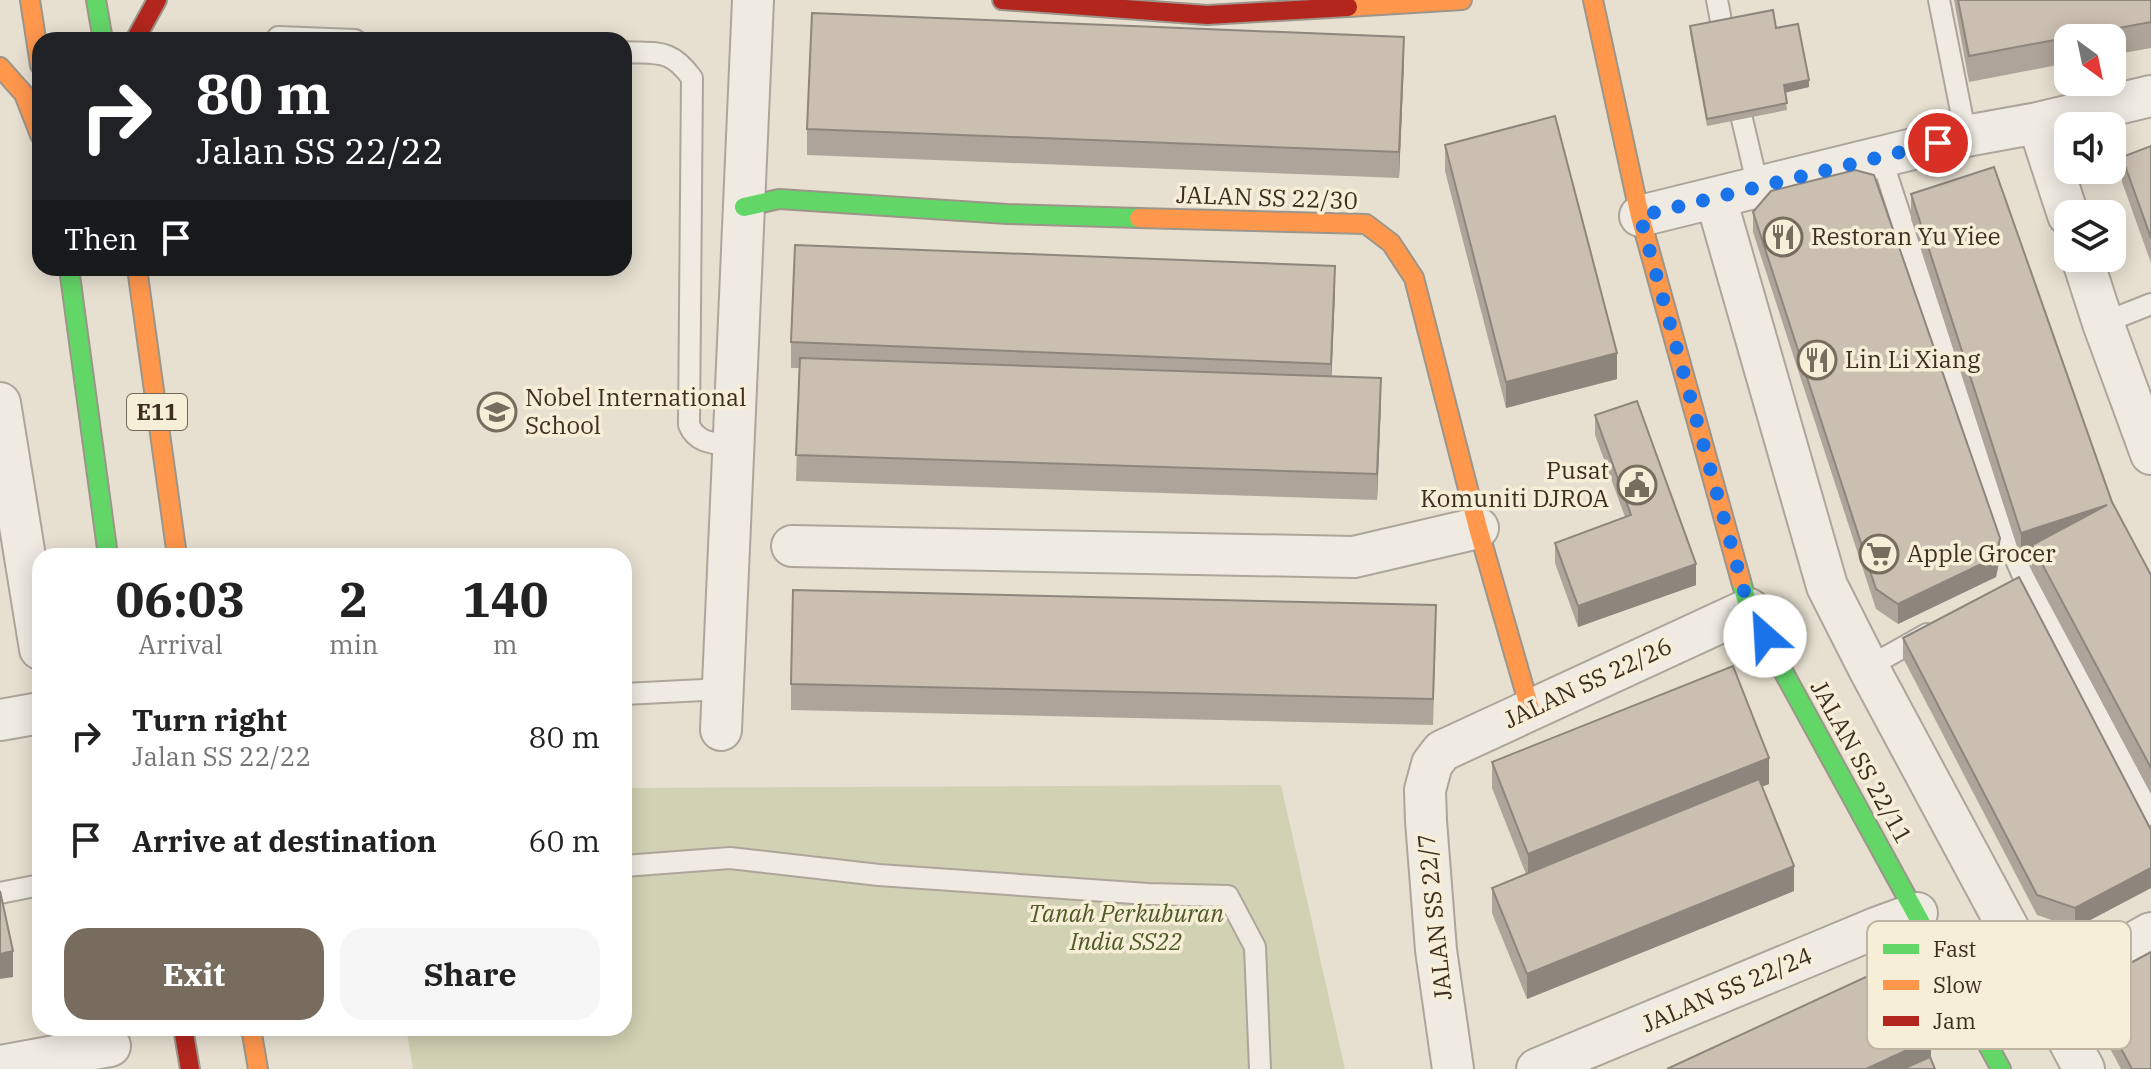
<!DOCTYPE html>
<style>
body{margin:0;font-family:"IBM Plex Serif",serif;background:#f6f6f6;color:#222;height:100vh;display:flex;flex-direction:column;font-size:30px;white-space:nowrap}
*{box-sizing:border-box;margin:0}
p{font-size:26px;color:#767676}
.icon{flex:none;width:44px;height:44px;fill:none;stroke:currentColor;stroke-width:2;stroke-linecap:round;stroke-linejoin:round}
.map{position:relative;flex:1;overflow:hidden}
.panel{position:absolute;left:32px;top:548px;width:600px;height:488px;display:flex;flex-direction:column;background:#fff;border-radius:24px;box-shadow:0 4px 20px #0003}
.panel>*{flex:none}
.banner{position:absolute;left:32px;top:32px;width:600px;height:244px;border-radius:24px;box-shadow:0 4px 20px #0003;background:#202124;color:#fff;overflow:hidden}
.needle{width:52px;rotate:147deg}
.tools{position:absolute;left:2054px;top:24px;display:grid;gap:16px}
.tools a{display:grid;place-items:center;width:72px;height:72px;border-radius:16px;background:#fff;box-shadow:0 4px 20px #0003;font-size:40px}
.pin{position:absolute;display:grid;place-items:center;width:68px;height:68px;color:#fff;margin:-34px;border:4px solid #fff;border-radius:50%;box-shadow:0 2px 8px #0007}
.me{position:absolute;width:88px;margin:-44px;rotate:334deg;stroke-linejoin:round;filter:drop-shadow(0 0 6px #0008)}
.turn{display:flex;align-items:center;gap:28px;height:168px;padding:0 32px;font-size:36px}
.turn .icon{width:104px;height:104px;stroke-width:2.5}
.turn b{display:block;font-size:56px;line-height:68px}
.then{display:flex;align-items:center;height:76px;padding:0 32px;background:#0003;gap:16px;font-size:30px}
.eta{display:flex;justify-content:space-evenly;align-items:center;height:136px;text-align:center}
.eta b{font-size:48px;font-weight:800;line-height:56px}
.primary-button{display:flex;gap:16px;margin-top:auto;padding:16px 32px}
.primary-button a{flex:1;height:92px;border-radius:24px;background:#786c5e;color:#fff;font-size:32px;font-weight:800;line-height:92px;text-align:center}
.primary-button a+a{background:#f6f6f6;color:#222}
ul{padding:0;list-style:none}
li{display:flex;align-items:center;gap:24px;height:104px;padding:0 32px}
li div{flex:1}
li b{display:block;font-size:30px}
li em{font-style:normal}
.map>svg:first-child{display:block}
</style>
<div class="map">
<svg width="2151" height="1069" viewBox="0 0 2151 1069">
<rect width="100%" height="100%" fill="#e7e0d1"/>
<path fill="#d1d1b3" d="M 1281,785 L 1345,1069 L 413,1069 L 406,1028 L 624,1028 L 624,788 Z"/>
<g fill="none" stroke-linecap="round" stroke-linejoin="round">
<g stroke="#ada599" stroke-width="24">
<path id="lane" d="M 1717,0 L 1722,26
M 1939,0 L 1966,136
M 278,37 L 355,40
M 624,52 C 658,54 670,48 692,78 L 689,425 C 697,444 715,443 734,446
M 1742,119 L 1758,187
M 1881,157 L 2002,529 L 2024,578 L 2151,815
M 2103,323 L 2151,304
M 1868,667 L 1927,634
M 624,694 L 723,689
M 624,866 L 730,858 L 879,875 L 1148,894 L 1228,896 L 1255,947 L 1260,1069
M 0,893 L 40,885"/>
</g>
<g stroke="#ada599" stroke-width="44">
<path id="street" d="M 2038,123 L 2068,215
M 1716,199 L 1827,586 L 1868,667 L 2084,1069
M 1640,216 L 1966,136 L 2038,123 L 2151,96
M 2082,258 L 2103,323 L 2151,454
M 0,403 L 40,649
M 792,546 L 1354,557 L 1478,528
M 0,720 L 40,713
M 721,730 L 753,0
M 1980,1028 L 2151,933
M 0,1066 L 110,1046
M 1453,1069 L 1436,950 L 1426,821 L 1425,790 L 1432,764 L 1442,751 L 1749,609
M 1537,1069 L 1876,928 L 1917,913"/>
</g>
<g stroke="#9c958a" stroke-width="22">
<path id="fast" d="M 96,0 L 103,40
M 744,207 L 779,199 L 1007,214 L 1139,218
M 69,268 L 108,556
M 1741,581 L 1749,609 L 2001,1069"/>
</g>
<g stroke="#9c958a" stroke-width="22">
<path id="slow" d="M 30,0 L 40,65
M 1593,0 L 1640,216 L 1741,581
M 1348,7 L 1462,0
M 0,67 L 24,94 L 40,135
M 1139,218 L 1366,224 L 1391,243 L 1414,278 L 1478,528 L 1530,709
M 137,268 L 177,556
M 251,1028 L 258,1069"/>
</g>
<g stroke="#9c958a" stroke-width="22">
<path id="jam" d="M 1002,0 L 1207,15 L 1348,7
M 135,40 L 157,0
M 183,1028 L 190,1069"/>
</g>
<use href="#lane" stroke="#efebe3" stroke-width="20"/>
<use href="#street" stroke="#efebe3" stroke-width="40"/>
<use href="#fast" stroke="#63d668" stroke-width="18"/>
<use href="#slow" stroke="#ff974d" stroke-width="18"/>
<use href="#jam" stroke="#b3261e" stroke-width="18"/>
</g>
<path fill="#afa499" d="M 1954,0 L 2151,0 L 2151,48 L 2112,55 L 2112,38 L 2068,38 L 2068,63 L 1969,82 Z
M 1690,26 L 1776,28 L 1809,87 L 1785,92 L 1787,110 L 1707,126 L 1690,33 Z
M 1404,62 L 1399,178 L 807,155 L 807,129 Z
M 1445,145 L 1617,379 L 1506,408 L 1445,171 Z
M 2151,146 L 2151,263 L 2122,182 L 2122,157 Z
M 1911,194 L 2112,502 L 2151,575 L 2151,794 L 2032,570 L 2032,555 L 2021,559 L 1911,219 Z
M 1753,212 L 2000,558 L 1996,577 L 1898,624 L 1876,609 L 1753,232 Z
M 1335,292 L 1331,376 L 1381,403 L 1377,500 L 796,481 L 799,368 L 791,368 L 791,342 Z
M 1595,415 L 1696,585 L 1578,627 L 1555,563 L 1555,543 L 1625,517 L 1595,435 Z
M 1436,630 L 1433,725 L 791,710 L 791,684 Z
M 1903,638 L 2151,830 L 2151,888 L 2075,928 L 2037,915 L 1903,658 Z
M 1492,762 L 1769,784 L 1762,786 L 1794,891 L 1527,999 L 1492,913 L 1492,888 L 1526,874 L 1492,788 Z
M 2098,1006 L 2151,1069 L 2121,1069 L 2098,1026 Z"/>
<path fill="#8e867d" d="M 1404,37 L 1404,62 L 1399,178 L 1399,152 Z
M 1809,80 L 1809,87 L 1784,93 L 1784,85 Z
M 1335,266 L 1335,292 L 1331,389 L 1331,364 Z
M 1617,353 L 1617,379 L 1506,408 L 1506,382 Z
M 1381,378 L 1381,403 L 1377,500 L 1377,474 Z
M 2107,505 L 2032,545 L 2032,555 L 2021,559 L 2021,533 Z
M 2000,538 L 2000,558 L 1996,577 L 1898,624 L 1898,604 Z
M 1696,564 L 1696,585 L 1578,627 L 1578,606 Z
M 1769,758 L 1769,784 L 1528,880 L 1528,854 Z
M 1794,866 L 1794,891 L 1527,999 L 1527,974 Z
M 2151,868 L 2151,888 L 2075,928 L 2075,908 Z
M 13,951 L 13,977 L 0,979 L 0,954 Z
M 1931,1039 L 1931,1064 L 1921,1069 L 1866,1069 Z"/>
<path fill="#cbbfb2" stroke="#8e867d" stroke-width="2" d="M 1958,0 L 2151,0 L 2151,22 L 1969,56 Z
M 1773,10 L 1776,28 L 1798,24 L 1809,80 L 1784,85 L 1787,103 L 1707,119 L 1690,26 Z
M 812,13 L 1404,37 L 1399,152 L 807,129 Z
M 1555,116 L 1617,353 L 1506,382 L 1445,145 Z
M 2151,146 L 2151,238 L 2122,157 Z
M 1994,167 L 2112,502 L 2151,575 L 2151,768 L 2032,545 L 2107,505 L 2021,533 L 1911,194 Z
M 1855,170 L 1874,175 L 2000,538 L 1996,557 L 1898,604 L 1876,589 L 1753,212 L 1771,191 Z
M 795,245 L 1335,266 L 1331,364 L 791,342 Z
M 800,358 L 1381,378 L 1377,474 L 796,455 Z
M 1637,401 L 1696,564 L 1578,606 L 1555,543 L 1631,515 L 1595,415 Z
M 2019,577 L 2151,830 L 2151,868 L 2075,908 L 2037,895 L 1903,638 Z
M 793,590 L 1436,605 L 1433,699 L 791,684 Z
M 1733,666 L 1769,758 L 1528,854 L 1492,762 Z
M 1759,779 L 1794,866 L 1527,974 L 1492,888 Z
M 0,891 L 13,951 L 0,954 Z
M 2151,952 L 2151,1069 L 2132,1069 L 2098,1006 L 2108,975 Z
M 1896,963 L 1931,1039 L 1866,1069 L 1667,1069 Z
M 1930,1057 L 1935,1069 L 1903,1069 Z"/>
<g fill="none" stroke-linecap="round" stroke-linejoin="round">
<path stroke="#1a73e8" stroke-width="14" stroke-dasharray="0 25.2" d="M 1765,636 L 1749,609 L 1640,216 L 1938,143"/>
</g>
<defs>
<g id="restaurant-ring" transform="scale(2)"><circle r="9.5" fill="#f7eed8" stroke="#786c5e" stroke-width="1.5"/><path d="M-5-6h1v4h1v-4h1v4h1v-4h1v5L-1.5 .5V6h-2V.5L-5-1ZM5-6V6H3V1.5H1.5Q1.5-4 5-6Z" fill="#786c5e"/></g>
<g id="school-ring" transform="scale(2)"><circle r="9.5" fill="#f7eed8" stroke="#786c5e" stroke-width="1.5"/><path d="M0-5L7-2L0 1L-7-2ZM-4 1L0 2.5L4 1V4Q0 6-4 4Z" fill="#786c5e"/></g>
<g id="civic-ring" transform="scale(2)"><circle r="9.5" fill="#f7eed8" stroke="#786c5e" stroke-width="1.5"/><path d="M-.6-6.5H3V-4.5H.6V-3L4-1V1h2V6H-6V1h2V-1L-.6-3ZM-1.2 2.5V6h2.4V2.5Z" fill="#786c5e"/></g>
<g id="supermarket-ring" transform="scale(2)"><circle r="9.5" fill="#f7eed8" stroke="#786c5e" stroke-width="1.5"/><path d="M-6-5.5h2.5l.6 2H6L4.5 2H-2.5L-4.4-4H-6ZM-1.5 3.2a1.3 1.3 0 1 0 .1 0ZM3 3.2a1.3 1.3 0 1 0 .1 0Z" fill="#786c5e"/></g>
</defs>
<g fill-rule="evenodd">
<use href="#restaurant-ring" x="1783" y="237"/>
<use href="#restaurant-ring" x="1817" y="360"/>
<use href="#school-ring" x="497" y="412"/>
<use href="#civic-ring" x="1637" y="485"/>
<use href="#supermarket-ring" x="1879" y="554"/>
</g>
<g text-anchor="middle" stroke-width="7" stroke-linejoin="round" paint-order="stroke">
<rect fill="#f7eed8" stroke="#756857" stroke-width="2" x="127" y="394" width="60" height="36" rx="6"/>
<g font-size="22" font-weight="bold" fill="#3d2e20">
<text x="157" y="420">E11</text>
</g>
<g font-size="24" fill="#3d2e20" stroke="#f7eed8">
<text transform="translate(1267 198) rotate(2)" y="8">JALAN SS 22/30</text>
<text transform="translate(1588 683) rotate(-25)" y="8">JALAN SS 22/26</text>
<text transform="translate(1861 762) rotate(61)" y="8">JALAN SS 22/11</text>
<text transform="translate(1435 917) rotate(-96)" y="8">JALAN SS 22/7</text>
<text transform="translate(1727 990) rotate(-23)" y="8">JALAN SS 22/24</text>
</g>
<g font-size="24" fill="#3d2e20" stroke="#f7eed8" text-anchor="start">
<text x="1811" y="245">Restoran Yu Yiee</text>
<text x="1845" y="368">Lin Li Xiang</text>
<text x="525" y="406">Nobel International<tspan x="525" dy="28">School</tspan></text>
<text x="1609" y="479" text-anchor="end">Pusat<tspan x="1609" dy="28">Komuniti DJROA</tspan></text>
<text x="1907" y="562">Apple Grocer</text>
</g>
<g font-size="24" font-style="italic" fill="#4d5a26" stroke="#f7eed8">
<text x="1126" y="922">Tanah Perkuburan<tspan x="1126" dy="28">India SS22</tspan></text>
</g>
</g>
<rect x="1867" y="921" width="264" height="128" rx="12" fill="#f7eed8" stroke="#bfb4a1" stroke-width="2"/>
<rect x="1883" y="944" width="36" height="10" fill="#63d668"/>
<rect x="1883" y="980" width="36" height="10" fill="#ff974d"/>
<rect x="1883" y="1016" width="36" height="10" fill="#b3261e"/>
<g font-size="22" fill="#3d2e20">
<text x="1933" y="957">Fast</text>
<text x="1933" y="993">Slow</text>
<text x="1933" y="1029">Jam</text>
</g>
</svg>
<div class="tools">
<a><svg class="needle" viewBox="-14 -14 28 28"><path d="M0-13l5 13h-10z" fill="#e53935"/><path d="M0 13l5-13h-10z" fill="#767676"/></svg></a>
<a><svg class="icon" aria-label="sound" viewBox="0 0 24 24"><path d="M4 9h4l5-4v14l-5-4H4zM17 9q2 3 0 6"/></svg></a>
<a><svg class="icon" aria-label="layers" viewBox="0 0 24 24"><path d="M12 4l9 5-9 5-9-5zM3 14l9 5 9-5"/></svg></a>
</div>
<div class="pin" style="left:1938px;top:143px;background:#d93025"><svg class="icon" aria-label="arrive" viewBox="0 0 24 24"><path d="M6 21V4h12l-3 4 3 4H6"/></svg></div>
<svg class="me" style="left:1765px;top:636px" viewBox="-20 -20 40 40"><circle r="19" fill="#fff"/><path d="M0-13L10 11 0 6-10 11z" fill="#1a73e8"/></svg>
<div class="banner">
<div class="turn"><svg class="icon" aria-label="right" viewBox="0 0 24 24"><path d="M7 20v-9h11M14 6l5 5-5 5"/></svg><div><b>80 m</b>Jalan SS 22/22</div></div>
<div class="then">Then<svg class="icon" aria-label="arrive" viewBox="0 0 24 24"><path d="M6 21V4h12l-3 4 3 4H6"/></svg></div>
</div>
<section class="panel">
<div class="eta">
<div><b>06:03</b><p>Arrival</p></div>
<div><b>2</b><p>min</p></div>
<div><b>140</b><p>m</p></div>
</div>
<ul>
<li><svg class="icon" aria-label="right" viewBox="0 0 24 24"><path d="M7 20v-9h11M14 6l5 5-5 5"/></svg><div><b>Turn right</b><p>Jalan SS 22/22</p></div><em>80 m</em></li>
<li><svg class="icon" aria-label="arrive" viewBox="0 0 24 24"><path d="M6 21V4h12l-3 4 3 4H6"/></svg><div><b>Arrive at destination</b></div><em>60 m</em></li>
</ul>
<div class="primary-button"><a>Exit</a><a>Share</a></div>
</section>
</div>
